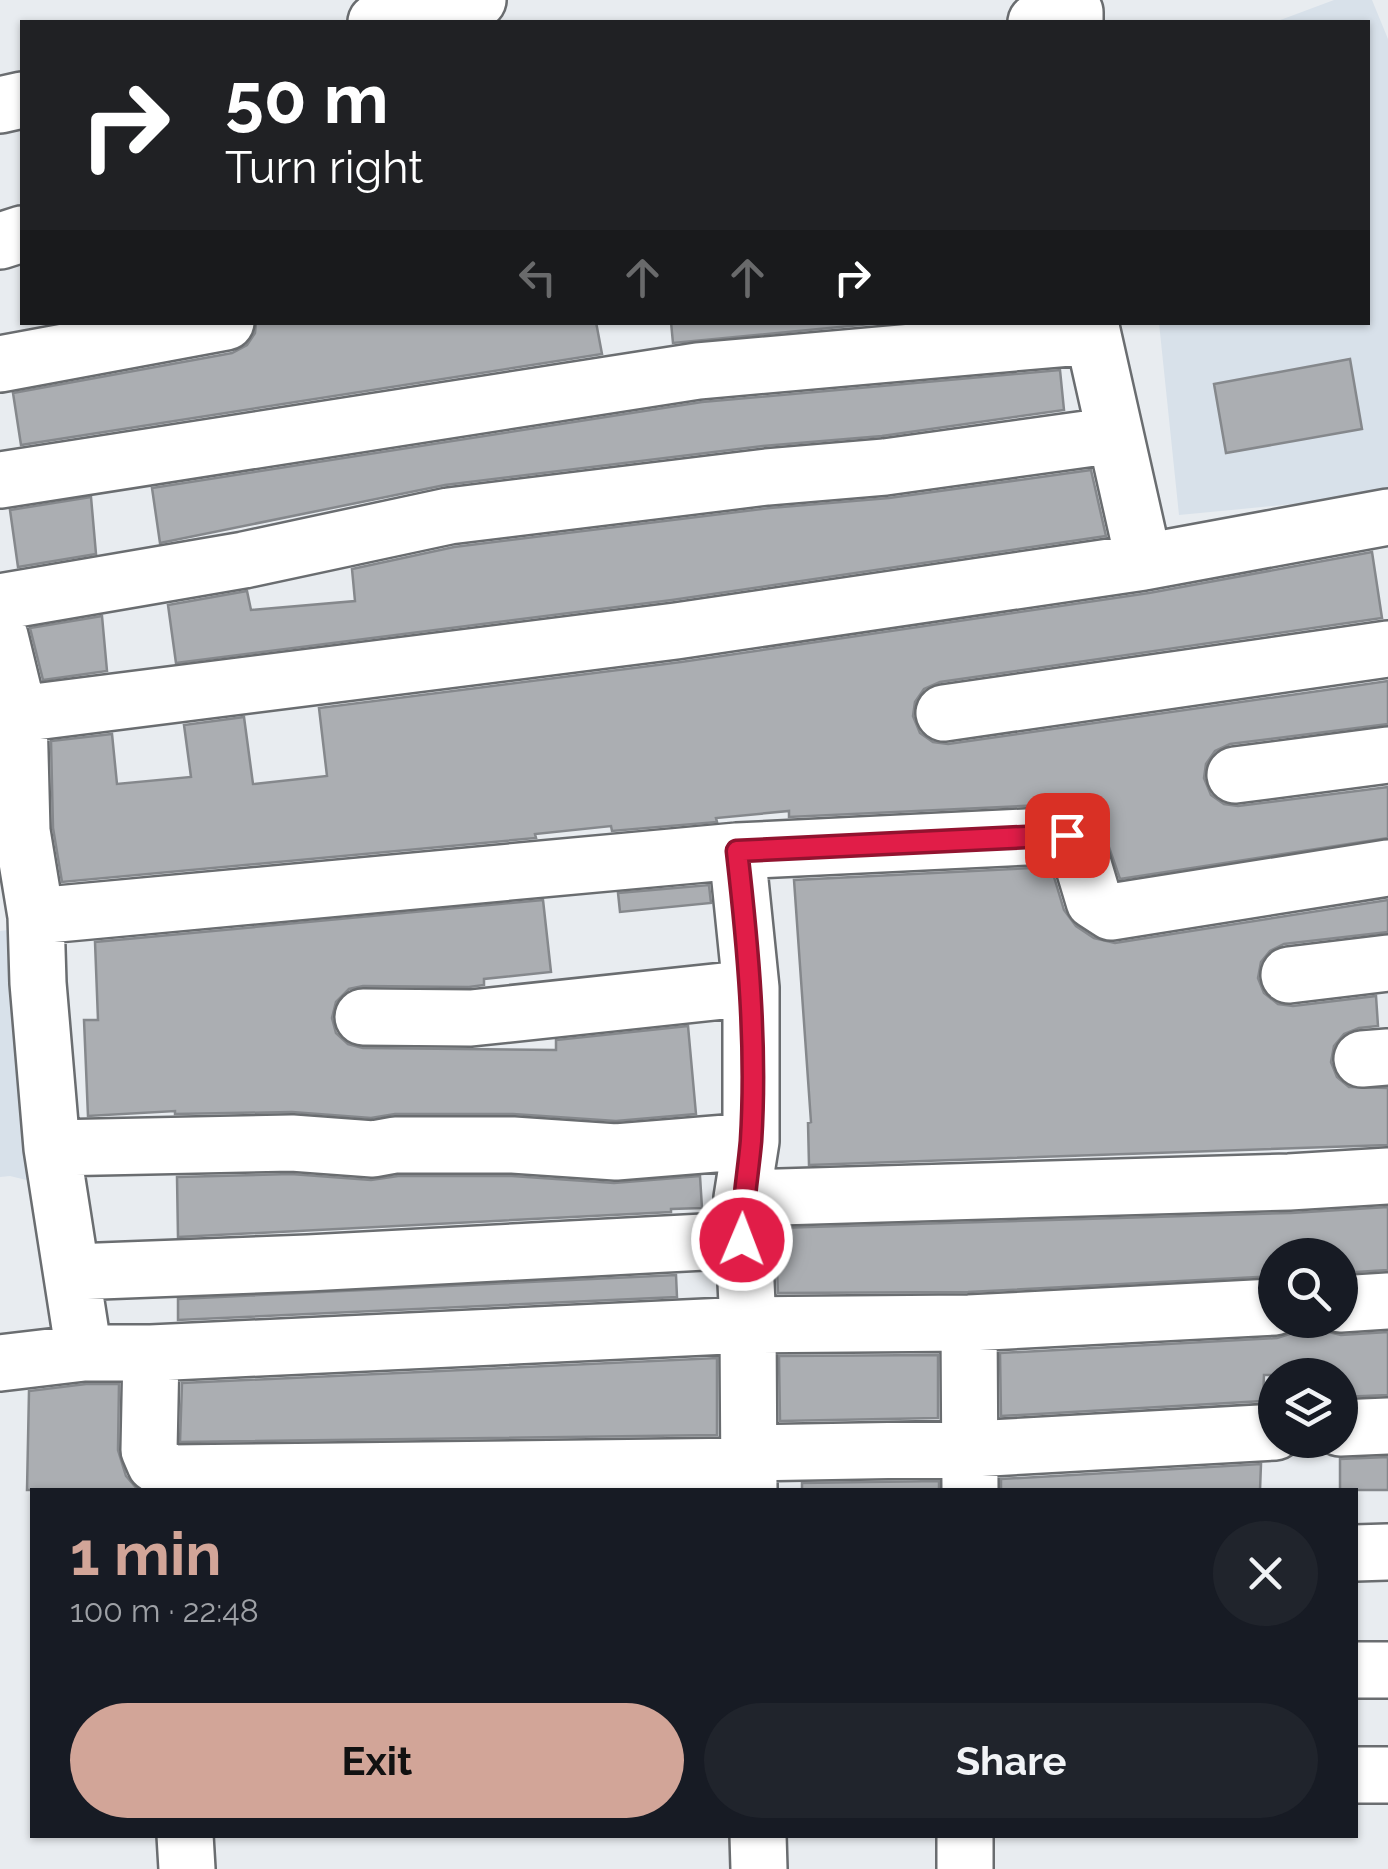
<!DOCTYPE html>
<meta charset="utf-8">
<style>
body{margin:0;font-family:Raleway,sans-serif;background:#20242c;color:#f1f3f6;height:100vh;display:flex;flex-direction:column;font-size:38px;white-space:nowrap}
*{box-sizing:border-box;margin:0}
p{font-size:32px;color:#9ea1a6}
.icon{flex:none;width:55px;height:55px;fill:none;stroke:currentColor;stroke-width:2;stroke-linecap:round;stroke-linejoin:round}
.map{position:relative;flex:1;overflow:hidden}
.details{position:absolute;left:30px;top:1488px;width:1328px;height:350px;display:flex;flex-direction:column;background:#171b24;border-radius:0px;box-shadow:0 2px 8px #0004}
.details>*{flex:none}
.hud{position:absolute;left:20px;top:20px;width:1350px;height:305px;border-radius:0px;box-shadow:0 2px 8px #0004;background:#202124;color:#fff;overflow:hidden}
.fabs{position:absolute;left:1258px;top:1238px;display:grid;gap:20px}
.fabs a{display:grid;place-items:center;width:100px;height:100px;border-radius:50%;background:#171b24;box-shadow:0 2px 8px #0004;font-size:50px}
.pin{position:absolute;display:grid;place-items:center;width:85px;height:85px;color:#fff;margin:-42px;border-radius:20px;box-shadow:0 5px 15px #0006}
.me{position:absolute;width:110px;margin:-55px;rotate:1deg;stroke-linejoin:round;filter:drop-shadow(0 0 8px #0008)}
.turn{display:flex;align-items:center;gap:35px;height:210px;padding:0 40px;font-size:45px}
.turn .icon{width:130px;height:130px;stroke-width:2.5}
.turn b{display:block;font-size:70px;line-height:85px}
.lanes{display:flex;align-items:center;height:95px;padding:0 40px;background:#0003;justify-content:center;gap:50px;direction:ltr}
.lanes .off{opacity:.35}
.round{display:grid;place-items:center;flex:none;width:105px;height:105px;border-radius:52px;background:#20242c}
.head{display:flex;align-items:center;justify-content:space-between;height:170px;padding:0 40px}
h1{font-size:60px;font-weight:700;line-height:75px;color:#d2a598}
.button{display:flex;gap:20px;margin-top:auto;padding:20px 40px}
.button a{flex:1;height:115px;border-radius:60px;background:#d2a598;color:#111;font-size:40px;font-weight:700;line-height:115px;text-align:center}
.button a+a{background:#20242c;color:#f1f3f6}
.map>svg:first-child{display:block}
</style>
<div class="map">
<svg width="1388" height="1869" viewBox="0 0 1388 1869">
<rect width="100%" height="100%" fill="#e8ecf0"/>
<path fill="#d8e1ea" d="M 1334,0 L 1372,0 L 1388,39 L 1388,495 L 1179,515 L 1159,323 L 1368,322 L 1368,22 L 1275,22 Z
M 39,926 L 47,1185 L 10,1176 L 0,1177 L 0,931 Z"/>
<path fill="#abaeb2" stroke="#85888c" stroke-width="2.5" d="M 256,322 L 596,322 L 602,354 L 21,445 L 13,393 L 232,353 L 247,345 L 255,333 Z
M 671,322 L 891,322 L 673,343 Z
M 1350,359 L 1362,429 L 1226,453 L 1214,384 Z
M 1060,370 L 1064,410 L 882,436 L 763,446 L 445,485 L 160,543 L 152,488 L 702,402 Z
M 1091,470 L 1106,536 L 672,600 L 176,663 L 168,605 L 247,591 L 251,610 L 355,601 L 352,569 L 454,547 L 770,508 L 889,498 Z
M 91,497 L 96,554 L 18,567 L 10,510 Z
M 1372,552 L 1382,618 L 940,682 L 924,689 L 915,702 L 913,716 L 920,733 L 933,742 L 948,744 L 1388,681 L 1388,724 L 1230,744 L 1215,751 L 1206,764 L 1204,778 L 1211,795 L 1224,804 L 1238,806 L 1388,787 L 1388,838 L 1120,879 L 1104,833 L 1079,806 L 1065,804 L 789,817 L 789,811 L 716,818 L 717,822 L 612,831 L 611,826 L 535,834 L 536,838 L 62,882 L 53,828 L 51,741 L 112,734 L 117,784 L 191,777 L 184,725 L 244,717 L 253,784 L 327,776 L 319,708 L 681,662 L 1149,593 Z
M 102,616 L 107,671 L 43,680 L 30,628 Z
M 1051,867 L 1064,910 L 1076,926 L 1094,938 L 1115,943 L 1388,900 L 1388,932 L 1284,944 L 1270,951 L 1261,962 L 1258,978 L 1264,993 L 1278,1004 L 1293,1006 L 1376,996 L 1378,1026 L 1359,1028 L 1344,1034 L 1334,1046 L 1331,1062 L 1337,1077 L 1349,1087 L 1388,1088 L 1388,1145 L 809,1165 L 808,1123 L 811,1122 L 794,880 Z
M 709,885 L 711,903 L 620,912 L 618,893 Z
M 543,900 L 551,972 L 484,979 L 484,985 L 469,987 L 363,986 L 349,989 L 336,1002 L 332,1018 L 336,1033 L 348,1044 L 363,1048 L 556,1050 L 556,1040 L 688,1026 L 696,1114 L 616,1121 L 513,1114 L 395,1114 L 371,1118 L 292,1112 L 175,1114 L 175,1111 L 88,1116 L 84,1020 L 98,1020 L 95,942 Z
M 291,1174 L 371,1180 L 398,1176 L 512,1176 L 614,1183 L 700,1176 L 702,1208 L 671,1209 L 671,1212 L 178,1237 L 177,1177 Z
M 1388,1207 L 1388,1270 L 1340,1273 L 1340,1255 L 1275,1255 L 1275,1276 L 968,1292 L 778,1293 L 775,1228 L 1291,1213 Z
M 676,1275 L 677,1297 L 178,1320 L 178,1299 Z
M 1303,1320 L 1313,1320 L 1325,1331 L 1341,1335 L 1388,1332 L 1388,1395 L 1340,1397 L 1340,1375 L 1264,1375 L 1263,1401 L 1001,1416 L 1000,1353 L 1277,1338 L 1293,1333 Z
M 938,1355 L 938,1418 L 780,1421 L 779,1356 Z
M 717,1358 L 717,1435 L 180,1442 L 182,1383 Z
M 86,1384 L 119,1384 L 118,1450 L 126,1476 L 138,1490 L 27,1490 L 29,1391 Z
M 1388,1457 L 1388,1490 L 1340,1490 L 1340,1459 Z
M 1261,1464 L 1260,1490 L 1001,1490 L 1001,1479 Z
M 939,1481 L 939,1490 L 802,1490 L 802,1483 Z"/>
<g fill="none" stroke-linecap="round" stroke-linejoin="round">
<g stroke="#6a6d70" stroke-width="60">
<path id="minor" d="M 376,22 L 478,0
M 1036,22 L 1075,12 L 1075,22
M 0,105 L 22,100
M 0,241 L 22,234
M 1090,322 L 1144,562 L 1388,517
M 0,364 L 226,322
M 0,480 L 698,371 L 1092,336
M 0,602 L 244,560 L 449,516 L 767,477 L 885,467 L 1115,435
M 0,636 L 19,714 L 0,716
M 944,713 L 1388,649
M 1235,775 L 1388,755
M 737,851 L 751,988 L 751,1141 L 742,1198 L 748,1325 L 749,1490
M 36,916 L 737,851 L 1067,835 L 1079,851 L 1094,901 L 1111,912 L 1388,868
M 1289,975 L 1388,963
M 363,1017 L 471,1018 L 751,988
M 1362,1059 L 1388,1057
M 52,1148 L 292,1143 L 373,1149 L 395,1145 L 513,1145 L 616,1152 L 751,1141
M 742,1198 L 1289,1182 L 1388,1176
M 74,1272 L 308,1263 L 742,1240
M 1340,1304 L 1388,1301
M 969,1323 L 970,1490
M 84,1353 L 52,1148 L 38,983 L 36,916 L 22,831 L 19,714 L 676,631 L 1144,562
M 151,1353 L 149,1450 L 155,1464 L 171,1473 L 749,1466
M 0,1363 L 84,1353 L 151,1353 L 748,1325 L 969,1323 L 1275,1307
M 1340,1428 L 1388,1426
M 748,1453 L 972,1449 L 1275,1432
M 1355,1553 L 1388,1552
M 1355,1670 L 1388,1670
M 1355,1775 L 1388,1775
M 185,1835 L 187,1869
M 758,1835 L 759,1869
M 965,1835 L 965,1869"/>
</g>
<use href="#minor" stroke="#fff" stroke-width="55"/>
</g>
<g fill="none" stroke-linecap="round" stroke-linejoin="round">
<g stroke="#92132f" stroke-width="25">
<path id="route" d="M 742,1240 C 742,1206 748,1175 751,1141 C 757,1044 748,947 737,851 L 1067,835"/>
</g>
<use href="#route" stroke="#e11d48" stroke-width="18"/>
</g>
</svg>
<div class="fabs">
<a><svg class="icon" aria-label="search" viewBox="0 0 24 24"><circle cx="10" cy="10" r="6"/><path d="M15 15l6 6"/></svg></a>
<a><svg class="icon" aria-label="layers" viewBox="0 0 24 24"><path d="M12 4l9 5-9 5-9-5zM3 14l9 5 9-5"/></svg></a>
</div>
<div class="pin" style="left:1067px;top:835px;background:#d93025"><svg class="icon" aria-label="arrive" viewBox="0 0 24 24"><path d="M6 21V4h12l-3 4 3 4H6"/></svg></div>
<svg class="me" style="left:742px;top:1240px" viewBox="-20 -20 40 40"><circle r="17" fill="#e11d48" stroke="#fff" stroke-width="3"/><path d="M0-11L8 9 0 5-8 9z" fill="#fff"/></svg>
<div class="hud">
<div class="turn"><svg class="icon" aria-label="right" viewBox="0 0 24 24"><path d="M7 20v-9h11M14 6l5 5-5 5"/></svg><div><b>50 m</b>Turn right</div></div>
<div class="lanes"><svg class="icon off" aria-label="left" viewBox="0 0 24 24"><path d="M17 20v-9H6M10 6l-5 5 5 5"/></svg><svg class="icon off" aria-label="ahead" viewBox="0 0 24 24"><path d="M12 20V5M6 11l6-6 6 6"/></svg><svg class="icon off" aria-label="ahead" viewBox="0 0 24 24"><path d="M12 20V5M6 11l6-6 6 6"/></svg><svg class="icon" aria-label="right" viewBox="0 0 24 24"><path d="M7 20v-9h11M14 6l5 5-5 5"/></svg></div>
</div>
<section class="details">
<div class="head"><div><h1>1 min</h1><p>100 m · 22:48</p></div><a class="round"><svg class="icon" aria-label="close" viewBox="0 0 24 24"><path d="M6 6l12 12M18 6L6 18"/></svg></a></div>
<div class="button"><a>Exit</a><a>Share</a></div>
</section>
</div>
